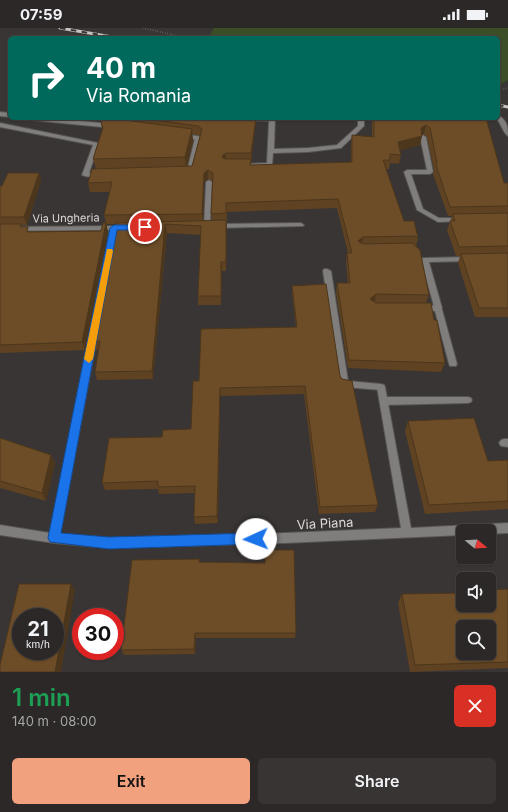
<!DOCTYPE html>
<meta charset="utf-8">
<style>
body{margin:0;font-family:Inter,sans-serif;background:#373433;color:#f1f3f6;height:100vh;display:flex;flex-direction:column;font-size:15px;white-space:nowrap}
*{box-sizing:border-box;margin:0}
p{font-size:13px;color:#a6a6a7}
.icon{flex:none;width:22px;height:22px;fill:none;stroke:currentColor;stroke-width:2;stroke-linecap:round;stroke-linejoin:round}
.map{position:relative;height:644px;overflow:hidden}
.details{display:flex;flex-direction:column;background:#2b2827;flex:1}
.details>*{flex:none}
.banner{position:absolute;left:8px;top:8px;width:492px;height:84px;border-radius:6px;box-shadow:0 1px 3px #0004,0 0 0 1px #474444;background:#00695c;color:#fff;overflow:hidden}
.needle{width:26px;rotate:108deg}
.fabs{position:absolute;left:456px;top:496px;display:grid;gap:8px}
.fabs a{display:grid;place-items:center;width:40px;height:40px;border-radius:6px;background:#2b2827;box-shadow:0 1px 3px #0004,0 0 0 1px #474444;font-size:20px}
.speed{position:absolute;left:12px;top:580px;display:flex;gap:8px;font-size:20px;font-weight:700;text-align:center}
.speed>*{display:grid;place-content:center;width:52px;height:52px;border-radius:50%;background:#2b2827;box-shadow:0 1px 3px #0004,0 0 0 1px #474444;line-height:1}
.speed small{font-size:10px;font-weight:400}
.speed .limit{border:6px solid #d22;background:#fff;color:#111}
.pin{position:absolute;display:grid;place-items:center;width:34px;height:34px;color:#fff;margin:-17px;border:2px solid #fff;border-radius:50%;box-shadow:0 1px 4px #0007}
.me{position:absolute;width:44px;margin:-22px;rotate:268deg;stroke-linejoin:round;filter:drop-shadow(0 0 3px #0008)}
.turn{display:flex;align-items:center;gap:14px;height:84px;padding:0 12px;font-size:18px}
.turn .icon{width:52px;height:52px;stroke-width:2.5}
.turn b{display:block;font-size:28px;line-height:34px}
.round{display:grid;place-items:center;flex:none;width:42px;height:42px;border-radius:6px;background:#373433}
.head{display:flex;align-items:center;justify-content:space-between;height:68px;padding:0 12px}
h1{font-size:24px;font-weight:600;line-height:30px;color:#1e9e55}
.button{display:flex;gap:8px;margin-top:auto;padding:8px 12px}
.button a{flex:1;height:46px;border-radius:6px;background:#f2a17e;color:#111;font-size:16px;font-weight:600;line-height:46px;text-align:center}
.button a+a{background:#373433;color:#f1f3f6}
.status{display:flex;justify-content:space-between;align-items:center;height:28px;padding:0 20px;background:#2b2827;direction:ltr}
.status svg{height:11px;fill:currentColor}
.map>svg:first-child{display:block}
</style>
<div class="status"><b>07:59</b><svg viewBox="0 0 49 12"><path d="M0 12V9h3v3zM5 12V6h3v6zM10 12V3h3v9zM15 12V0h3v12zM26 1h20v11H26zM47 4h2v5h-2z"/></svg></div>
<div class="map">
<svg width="508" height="644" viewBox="0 0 508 644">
<rect width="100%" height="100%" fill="#393534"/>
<path fill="#3b4e27" d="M 214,0 L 508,0 L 508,52 L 498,58 L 498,10 L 214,10 L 210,7 Z"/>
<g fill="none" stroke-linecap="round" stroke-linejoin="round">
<g stroke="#575352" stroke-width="2">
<path id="lane" d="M 239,90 L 275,90 L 274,121 L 308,120 L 337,117 L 358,98 L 358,90 L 364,90 L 364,98 L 341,120 L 308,124 L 273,125 L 272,138 L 241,139 L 239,138 L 239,136 L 267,135 L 269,93 L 242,92 Z
M 0,95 L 98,115 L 99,116 L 89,145 L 100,144 L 103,146 C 98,149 87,150 82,147 L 93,117 L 0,99 Z
M 423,107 L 426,109 L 433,144 L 430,146 L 411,146 L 423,181 L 439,190 L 461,190 L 464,192 L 463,193 L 438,194 L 417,182 L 404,144 L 407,142 L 427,142 L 420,109 Z
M 198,108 L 201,110 L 193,145 L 190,147 L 184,146 L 184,144 L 187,143 L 195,110 Z
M 209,152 L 212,154 L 210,198 L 207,200 L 204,198 L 206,154 Z
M 324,241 L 327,241 L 331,243 L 348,353 L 381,356 L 384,357 L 385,359 L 384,361 L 381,362 L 344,359 L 341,358 L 340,356 L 323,243 Z
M 420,277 L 441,278 L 457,336 L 456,338 L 450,338 L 449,336 L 435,283 L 417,282 L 416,280 L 417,278 Z
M 384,369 L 468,369 L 471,370 L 472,372 L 471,374 L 468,375 L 384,377 L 381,375 L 380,373 L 381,371 Z
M 504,411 L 508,411 L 508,419 L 501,418 L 499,415 L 501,412 Z"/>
</g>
<g stroke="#575352" stroke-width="2">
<path id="street" d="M 0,84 L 10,85 L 10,89 L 0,88 Z
M 498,87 C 507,92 508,99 508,108 C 503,105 501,95 496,90 L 498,90 Z
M 28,90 L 48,90 L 112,96 L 115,98 L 112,100 L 31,92 Z
M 183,106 L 198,108 L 201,110 L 198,112 L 181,109 L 180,108 Z
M 301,195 L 304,197 L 303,198 L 217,200 L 214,198 L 217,196 Z
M 119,198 L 122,200 L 121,202 L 117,202 L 60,506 L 109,510 L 285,505 L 401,500 L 377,359 L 378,357 L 384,357 L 385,359 L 411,500 L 508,495 L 508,505 L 489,506 L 489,503 L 463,503 L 463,507 L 285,515 L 109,520 L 54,515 L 0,507 L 0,497 L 50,505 L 110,202 L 0,203 L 0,199 Z
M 469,229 L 473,231 L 471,233 L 429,234 L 442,280 L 438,283 L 435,282 L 421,232 L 423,230 Z"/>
</g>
<path stroke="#858281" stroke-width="1.5" stroke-dasharray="0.5 2" stroke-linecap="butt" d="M 143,0 L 187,10
M 498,62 L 508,60"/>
<use href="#lane" fill="#7f7e7c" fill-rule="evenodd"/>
<use href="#street" fill="#7f7e7c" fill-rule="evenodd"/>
<g stroke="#c6c3c2" stroke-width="3">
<path id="rail" d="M 60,0 L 118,10
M 498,77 L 508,79"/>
</g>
<use href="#rail" stroke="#393534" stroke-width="2" stroke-dasharray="5.5" stroke-linecap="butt"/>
</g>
<path fill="#5e4222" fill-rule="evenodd" d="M 100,90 L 256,90 L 251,137 L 351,134 L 351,116 L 352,107 L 372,109 L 372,90 L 486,90 L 504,155 L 508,155 L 508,289 L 475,289 L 458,235 L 460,228 L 456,228 L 447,202 L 452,188 L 448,188 L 433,146 L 434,142 L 427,109 L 424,106 L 422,107 L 420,117 L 400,122 L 401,127 L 399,136 L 390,135 L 389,141 L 386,141 L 404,193 L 418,210 L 416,218 L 429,267 L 426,275 L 434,292 L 445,335 L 441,344 L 348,340 L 336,264 L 337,255 L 348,255 L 346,234 L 347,225 L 348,225 L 337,180 L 227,184 L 226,243 L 222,243 L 221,277 L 198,277 L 198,268 L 201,207 L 167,205 L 153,351 L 97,352 L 95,344 L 98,322 L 96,322 L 93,313 L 116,196 L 106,196 L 108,204 L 85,322 L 0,325 L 0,158 L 2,158 L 39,145 L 41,153 L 27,197 L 22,197 L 22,199 L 30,204 L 101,203 L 106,195 L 104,187 L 110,164 L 90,164 L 88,155 L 96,141 L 93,131 L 102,101 ZM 192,106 L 198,107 L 200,108 L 192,138 L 187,138 L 193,113 ZM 208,151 L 213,153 L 211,186 L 212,193 L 203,193 L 204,154 Z
M 292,258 L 340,348 L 378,477 L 375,484 L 319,486 L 304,366 L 220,368 L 218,495 L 195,496 L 194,489 L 195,465 L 159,466 L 158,461 L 105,462 L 102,455 L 162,409 L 191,401 L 199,353 L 296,299 L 292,266 Z
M 408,393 L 488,433 L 508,432 L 508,481 L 425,486 L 405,403 Z
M 0,410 L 51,427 L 55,435 L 46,473 L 0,460 Z
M 199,531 L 200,534 L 296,605 L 295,610 L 196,610 L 195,626 L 124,627 L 121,622 Z
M 508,561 L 508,640 L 410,644 L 398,575 L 402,566 L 463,577 Z"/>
<path fill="#4c361c" d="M 256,90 L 256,94 L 251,134 L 251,125 Z
M 426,97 L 424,106 L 419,108 L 421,100 Z
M 192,101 L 193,113 L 186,142 L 185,129 Z
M 422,108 L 420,117 L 397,123 L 398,114 Z
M 226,125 L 226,134 L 222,137 L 222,128 Z
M 208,142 L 208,151 L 204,154 L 203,195 L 202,186 L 204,145 Z
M 39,145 L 41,153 L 27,197 L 24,189 Z
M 226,192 L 227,201 L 226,243 Z
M 106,195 L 108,204 L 85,322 L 82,314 Z
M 165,196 L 167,205 L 153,351 L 152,343 Z
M 363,209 L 361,218 L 358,213 Z
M 221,234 L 222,243 L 221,277 Z
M 376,266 L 374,276 L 370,271 Z
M 220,360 L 220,368 L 218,495 L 217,488 Z
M 51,427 L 55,435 L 46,473 L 42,465 Z
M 71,556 L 75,562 L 61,644 L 55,644 Z
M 195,605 L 196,610 L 195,626 L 194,621 Z"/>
<path fill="#6d4d28" stroke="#4c361c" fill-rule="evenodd" d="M 100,90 L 109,90 L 192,101 L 185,129 L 93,131 L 103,100 Z
M 141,90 L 256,90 L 251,125 L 226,125 L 222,128 L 224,131 L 251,131 L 250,137 L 352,134 L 352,107 L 374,109 L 374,90 L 486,90 L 504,155 L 508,155 L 508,178 L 450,179 L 436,137 L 437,135 L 430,100 L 426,97 L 421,100 L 422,108 L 398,114 L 401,127 L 390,126 L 390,132 L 383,132 L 404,193 L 414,193 L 418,210 L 414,208 L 363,209 L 358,213 L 363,216 L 412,215 L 420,222 L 429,267 L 376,266 L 370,271 L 376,275 L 431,275 L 434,292 L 437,292 L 445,335 L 349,332 L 337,255 L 350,255 L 347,225 L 352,225 L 338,171 L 226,175 L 226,185 L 211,186 L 213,145 L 208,142 L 204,145 L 202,186 L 104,187 L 112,154 L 88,155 L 92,141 L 192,138 L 202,101 L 198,98 Z
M 8,145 L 39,145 L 24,189 L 0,189 L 0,158 L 2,158 Z
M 508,185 L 508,218 L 459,219 L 450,193 L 455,193 L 453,186 Z
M 226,192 L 226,234 L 221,234 L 221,268 L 198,268 L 201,198 L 165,196 L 152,343 L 95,344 L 100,313 L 93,313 L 116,195 Z
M 103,195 L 106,195 L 82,314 L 0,317 L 0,196 L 21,196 L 20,199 L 28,199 L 27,204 L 101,203 Z
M 508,225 L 508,280 L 479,280 L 461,226 Z
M 326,256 L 340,348 L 342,351 L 352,353 L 378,477 L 320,479 L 305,358 L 220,360 L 217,488 L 194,489 L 195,458 L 158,459 L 158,453 L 102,455 L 109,410 L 162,409 L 163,402 L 191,401 L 193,353 L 199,353 L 201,301 L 297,299 L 292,258 Z
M 474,390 L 488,433 L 508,432 L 508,473 L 429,477 L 408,393 Z
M 0,410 L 51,427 L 42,465 L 0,453 Z
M 265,522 L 294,522 L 296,605 L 195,605 L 194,621 L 121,622 L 132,532 L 199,531 L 199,534 L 265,535 Z
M 19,556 L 71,556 L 55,644 L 0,644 L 0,637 ZM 21,589 L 55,589 L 55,623 L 21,623 Z
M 508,561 L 508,634 L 415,637 L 402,566 L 463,565 L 463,577 L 489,577 L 489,562 ZM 463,599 L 489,599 L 489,625 L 463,625 Z"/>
<path fill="#1a73e8" stroke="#114b97" d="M 114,197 L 145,197 L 149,199 L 145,202 L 117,202 L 61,505 L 109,509 L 256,505 L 260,507 L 262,511 L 260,515 L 256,516 L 109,521 L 50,514 L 48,510 L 110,200 Z"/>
<path fill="#f59e0b" d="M 107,221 L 112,221 L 113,223 L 93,331 L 89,335 L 84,331 Z"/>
<g text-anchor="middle" stroke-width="3.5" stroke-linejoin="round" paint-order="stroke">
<g font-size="11" fill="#dddad9" stroke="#393534">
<text transform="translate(66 190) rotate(-1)" y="4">Via Ungheria</text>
</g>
<g font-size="13" fill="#dddad9" stroke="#393534">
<text transform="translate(325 495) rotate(-3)" y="5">Via Piana</text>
</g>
</g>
</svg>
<div class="fabs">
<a><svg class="needle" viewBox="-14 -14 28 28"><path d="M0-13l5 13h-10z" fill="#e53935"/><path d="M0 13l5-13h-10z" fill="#a6a6a7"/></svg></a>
<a><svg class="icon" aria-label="sound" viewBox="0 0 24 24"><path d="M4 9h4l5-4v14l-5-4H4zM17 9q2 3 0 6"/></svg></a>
<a><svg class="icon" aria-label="search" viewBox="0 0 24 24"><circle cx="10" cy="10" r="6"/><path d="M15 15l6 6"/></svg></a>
</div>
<div class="speed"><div>21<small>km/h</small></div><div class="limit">30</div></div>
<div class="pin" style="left:145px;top:199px;background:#d93025"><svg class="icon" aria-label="arrive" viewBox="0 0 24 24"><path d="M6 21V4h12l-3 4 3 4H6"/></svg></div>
<svg class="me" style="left:256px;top:511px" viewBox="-20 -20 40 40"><circle r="19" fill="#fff"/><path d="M0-13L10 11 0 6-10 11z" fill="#1a73e8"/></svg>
<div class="banner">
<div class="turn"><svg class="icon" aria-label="right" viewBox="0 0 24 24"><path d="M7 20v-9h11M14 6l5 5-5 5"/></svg><div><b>40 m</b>Via Romania</div></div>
</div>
</div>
<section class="details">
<div class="head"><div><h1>1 min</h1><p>140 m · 08:00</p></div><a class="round" style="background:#d93025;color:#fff"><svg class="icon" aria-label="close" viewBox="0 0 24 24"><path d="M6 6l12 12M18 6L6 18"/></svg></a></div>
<div class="button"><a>Exit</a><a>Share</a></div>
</section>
